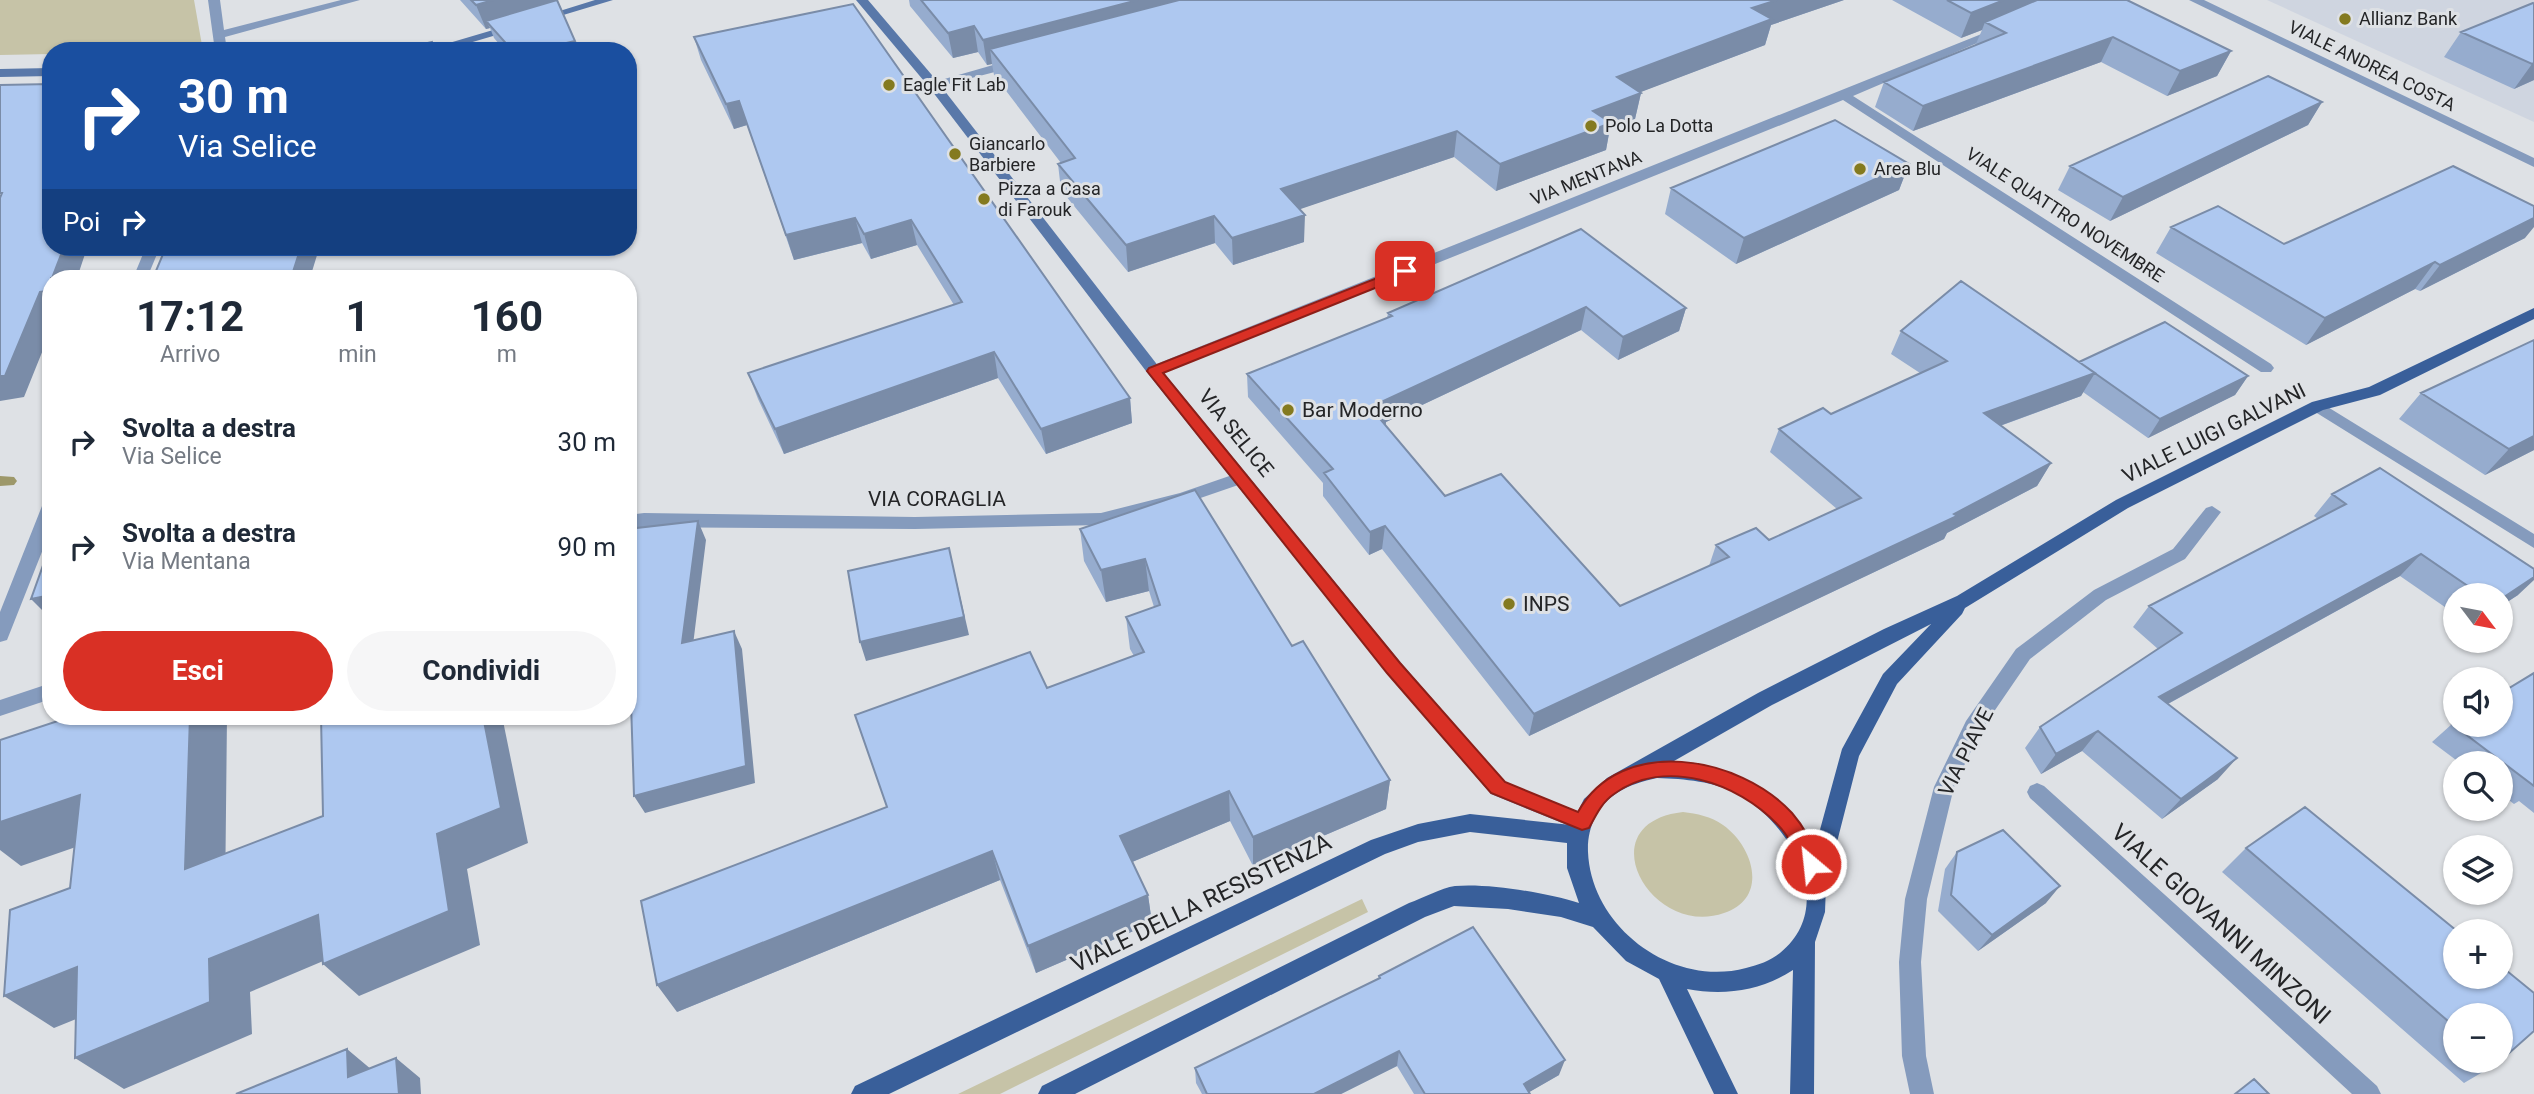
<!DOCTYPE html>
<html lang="it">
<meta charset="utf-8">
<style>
body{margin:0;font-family:Roboto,sans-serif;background:#f6f6f7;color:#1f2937;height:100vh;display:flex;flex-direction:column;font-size:26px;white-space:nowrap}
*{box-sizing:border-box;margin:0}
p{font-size:23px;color:#747a83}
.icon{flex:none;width:38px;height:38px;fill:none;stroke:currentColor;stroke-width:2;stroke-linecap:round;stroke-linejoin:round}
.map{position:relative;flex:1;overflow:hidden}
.drawer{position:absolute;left:42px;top:270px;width:595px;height:455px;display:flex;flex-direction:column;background:#fff;border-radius:28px;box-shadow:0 2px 5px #0004}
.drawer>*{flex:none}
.banner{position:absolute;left:42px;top:42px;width:595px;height:214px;border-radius:28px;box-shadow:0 2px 5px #0004;background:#1a4fa0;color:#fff;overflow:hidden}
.needle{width:46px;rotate:122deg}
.controls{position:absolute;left:2443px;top:583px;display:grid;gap:14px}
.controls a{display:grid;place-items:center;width:70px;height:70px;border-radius:50%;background:#fff;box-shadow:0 2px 5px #0004;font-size:35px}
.pin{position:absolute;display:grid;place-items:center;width:60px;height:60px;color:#fff;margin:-30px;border-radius:14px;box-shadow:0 4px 10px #0006}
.me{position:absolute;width:77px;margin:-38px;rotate:332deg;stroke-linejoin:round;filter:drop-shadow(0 0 5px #0008)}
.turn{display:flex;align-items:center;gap:24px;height:147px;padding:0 21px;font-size:32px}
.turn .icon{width:91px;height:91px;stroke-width:2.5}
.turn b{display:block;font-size:49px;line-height:60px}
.then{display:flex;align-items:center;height:66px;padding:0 21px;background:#0003;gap:14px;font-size:26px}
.eta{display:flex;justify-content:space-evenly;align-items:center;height:119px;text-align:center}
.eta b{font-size:42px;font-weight:700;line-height:49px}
.action{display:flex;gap:14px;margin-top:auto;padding:14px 21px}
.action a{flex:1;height:80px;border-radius:42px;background:#d93025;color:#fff;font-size:28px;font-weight:700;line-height:80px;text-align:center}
.action a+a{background:#f6f6f7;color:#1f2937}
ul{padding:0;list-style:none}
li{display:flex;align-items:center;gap:21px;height:105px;padding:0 21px}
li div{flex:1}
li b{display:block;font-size:26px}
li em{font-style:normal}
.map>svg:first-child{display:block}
</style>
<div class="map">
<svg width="2534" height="1094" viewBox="0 0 2534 1094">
<rect width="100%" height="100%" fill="#dee1e5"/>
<path fill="#cfd5e0" d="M 2267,0 L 2534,0 L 2534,122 Z"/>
<path fill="#c6c3a7" d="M 0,0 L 194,0 L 203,51 L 51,51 L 51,54 L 0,55 Z
M 1683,812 C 1697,814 1711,816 1723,825 C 1754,847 1769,898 1724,913 C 1651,939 1586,823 1683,812 Z
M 1362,899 L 1368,912 L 1000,1094 L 958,1094 Z"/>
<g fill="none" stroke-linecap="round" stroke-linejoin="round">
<path fill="#9d986a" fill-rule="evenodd" d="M 0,476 L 14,477 L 17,481 L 14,485 L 0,486 Z"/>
<path fill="#859bbd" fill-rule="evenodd" d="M 208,0 L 220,0 L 224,30 L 341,0 L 360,0 L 225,37 L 227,51 L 215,51 Z
M 2189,0 L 2204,0 L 2534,158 L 2534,167 Z
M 1999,27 L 2005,30 L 2003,32 L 1853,96 L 2271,364 L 2274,368 L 2271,372 L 2261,372 L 1843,100 L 1159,375 L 1154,376 L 1146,371 L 1149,367 Z
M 1014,59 L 1018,60 L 1018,66 L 933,88 L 927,84 Z
M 146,247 L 160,247 L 147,278 L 133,278 Z
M 2318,401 L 2534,534 L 2534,548 L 2312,410 L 2310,406 Z
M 1241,472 L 1247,474 L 1249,478 L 1247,482 L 1183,504 L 1101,525 L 915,529 L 628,527 L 628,515 L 644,513 L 915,517 L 1101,513 L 1180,493 Z
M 51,500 L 51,529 L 9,635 L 7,640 L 0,642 L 0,612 L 42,506 Z
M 2212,506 L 2221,512 L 2185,559 L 2106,600 L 2030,659 L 1980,732 L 1954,787 L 1927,899 L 1921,962 L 1926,1056 L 1934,1094 L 1910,1094 L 1902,1056 L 1899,962 L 1905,899 L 1934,787 L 1966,721 L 2016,649 L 2094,590 L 2173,549 L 2206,508 Z
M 51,683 L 51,699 L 0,716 L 0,700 Z
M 2037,783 L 2044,786 L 2377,1086 L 2381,1094 L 2352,1094 L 2030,798 L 2027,792 L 2030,786 Z"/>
<path fill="#5978a9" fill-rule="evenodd" d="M 595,0 L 613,0 L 540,22 L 534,19 Z
M 856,0 L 868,0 L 937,81 L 1159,367 L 1401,663 L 1505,782 L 1589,816 L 1592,822 L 1589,828 L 1582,831 L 1491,794 L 1387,673 L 1149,375 L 929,87 Z
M 513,24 L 519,27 L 517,29 L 442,51 L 422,51 Z
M 51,68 L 51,76 L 0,77 L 0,69 Z"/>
<path fill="#395f9a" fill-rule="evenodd" d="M 2534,308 L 2534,319 L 2380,395 L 2323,410 L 2128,508 L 1965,608 L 1962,614 L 1897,684 L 1859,756 L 1826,885 L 1825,912 L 1815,942 L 1814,1094 L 1790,1094 L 1793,970 C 1761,991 1724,996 1687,989 L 1738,1094 L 1714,1094 L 1659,979 L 1626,961 L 1593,927 L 1561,917 L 1508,909 L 1454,906 L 1425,917 L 1075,1094 L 1038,1094 L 1042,1086 L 1409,903 C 1423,898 1441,888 1455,886 C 1489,883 1547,893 1579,903 L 1567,868 L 1567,843 L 1470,832 L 1418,842 L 1385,854 L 889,1094 L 851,1094 L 855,1086 L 1371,840 L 1418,824 L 1470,814 L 1571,825 L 1584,799 L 1607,778 L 1758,693 L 1884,629 L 1957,596 L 2116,500 L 2312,402 L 2369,387 ZM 1931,624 L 1883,674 L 1842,749 L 1815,848 C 1786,792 1734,766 1674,761 L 1772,705 ZM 1657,778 C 1685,779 1714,781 1739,795 C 1791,824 1838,906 1780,953 C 1770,961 1758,965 1746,968 C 1672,988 1591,927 1588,852 C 1587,828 1597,806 1617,793 C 1629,785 1643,781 1657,778 Z"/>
</g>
<path fill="#96acce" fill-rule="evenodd" d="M 460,0 L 557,0 L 579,51 L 505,51 L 494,38 L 490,28 L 486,29 Z
M 909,0 L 1844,0 L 1771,25 L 1765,45 L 1640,92 L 1641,93 L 1635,119 L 1610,128 L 1606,150 L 1496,191 L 1454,157 L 1299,209 L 1304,242 L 1233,265 L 1215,243 L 1128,272 L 1061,190 L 1058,164 L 1061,163 L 994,75 L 992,64 L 987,65 L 978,52 L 953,58 L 910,6 Z
M 1892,0 L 2127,0 L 2231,51 L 2217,76 L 2167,96 L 2101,62 L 1913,131 L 1875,107 L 1884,82 L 1975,46 L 1982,30 L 1961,38 Z
M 2534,4 L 2534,80 L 2514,89 L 2444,57 L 2461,32 Z
M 694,37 L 1130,398 L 1132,423 L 1046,454 L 998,378 L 784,454 L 758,399 L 748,373 L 954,305 L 917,245 L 871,259 L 862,243 L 794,260 L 747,125 L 734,129 L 701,60 Z
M 2322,102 L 2308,125 L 2110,221 L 2058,190 L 2070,166 Z
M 1909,164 L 1899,190 L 1736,264 L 1665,214 L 1671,188 Z
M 2171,227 L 2284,244 L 2525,238 L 2420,291 L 2415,289 L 2306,345 L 2156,253 Z
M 1581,229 L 1686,308 L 1679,331 L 1618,360 L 1581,330 L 1386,422 L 1385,426 L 1445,496 L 1620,606 L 1709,566 L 1716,545 L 1769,540 L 1837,509 L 1770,452 L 1779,429 L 1831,414 L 1920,373 L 1891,354 L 1901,331 L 2079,362 L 2248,376 L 2235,395 L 2148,438 L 2083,392 L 2081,396 L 2000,426 L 2051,463 L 2037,486 L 1947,533 L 1944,539 L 1529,736 L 1382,549 L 1369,555 L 1323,496 L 1323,483 L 1248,397 L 1247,374 L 1387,318 L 1388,313 Z
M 2534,340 L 2534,450 L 2485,475 L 2399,419 L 2421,393 Z
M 1195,490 L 1292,646 L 1390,780 L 1386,809 L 1253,866 L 1230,821 L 1132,862 L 1148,895 L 1152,923 L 1036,973 L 1000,880 L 677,1012 L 887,807 L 1047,688 L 1134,656 L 1130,649 L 1126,617 L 1154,607 L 1149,591 L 1106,602 L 1084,561 L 1080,529 Z
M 2332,494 L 2518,595 L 2501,606 L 2501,595 L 2455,595 L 2455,614 L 2400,576 L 2168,704 L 2218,779 L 2162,819 L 2082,751 L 2041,774 L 2025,748 L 2040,727 L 2158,649 L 2133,627 L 2149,606 L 2318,519 L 2314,516 Z
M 2534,673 L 2534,813 L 2519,801 L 2514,804 L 2501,794 L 2501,763 L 2460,763 L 2432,742 L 2452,724 Z
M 2305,807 L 2457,931 L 2455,931 L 2455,976 L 2501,976 L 2501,966 L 2534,993 L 2534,1031 L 2498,1063 L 2464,1083 L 2222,872 L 2246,848 ZM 2455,1015 L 2501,1015 L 2501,1060 L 2455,1060 Z
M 1957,852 L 2046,903 L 1978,951 L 1938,911 L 1945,869 Z
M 1379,976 L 1559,1075 L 1529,1092 L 1530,1094 L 1414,1094 L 1397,1066 L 1341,1094 L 1202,1094 L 1196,1083 L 1195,1068 L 1379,979 Z"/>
<path fill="#7a8ca8" d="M 493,0 L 557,0 L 486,21 L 490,28 L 486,29 L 476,5 Z
M 1138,0 L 1235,0 L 990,49 L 992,64 L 987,65 L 983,40 Z
M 1777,0 L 1844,0 L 1771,25 L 1765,45 L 1612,103 L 1617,77 L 1752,8 Z
M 2004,0 L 2056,0 L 1985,22 L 1982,30 L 1961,38 L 1971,13 Z
M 974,26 L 978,52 L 953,58 L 948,33 Z
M 2113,37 L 2101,62 L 1913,131 L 1923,106 Z
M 575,41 L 579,51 L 532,51 Z
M 2231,51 L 2217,76 L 2167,96 L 2180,71 Z
M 2534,63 L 2534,80 L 2514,89 L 2532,64 Z
M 1641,93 L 1635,119 L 1610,128 L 1606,150 L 1496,191 L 1500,164 L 1593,111 Z
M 739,101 L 747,125 L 734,129 L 726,104 Z
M 2322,102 L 2308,125 L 2110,221 L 2123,197 Z
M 1457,131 L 1454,157 L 1280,216 L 1281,189 Z
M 1909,164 L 1899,190 L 1736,264 L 1744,238 Z
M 1305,215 L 1304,242 L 1233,265 L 1232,238 Z
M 1214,216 L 1215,243 L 1128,272 L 1126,245 Z
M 855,218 L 862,243 L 794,260 L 786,235 Z
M 2534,218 L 2534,227 L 2525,238 L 2420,291 L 2440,265 Z
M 911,220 L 917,245 L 871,259 L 864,234 Z
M 64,247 L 91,247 L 89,251 L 86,251 L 77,278 L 52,278 Z
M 301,247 L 315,247 L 318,252 L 310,278 L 291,278 Z
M 2435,262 L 2415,289 L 2306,345 L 2325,318 Z
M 51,283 L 51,330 L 24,397 L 0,401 L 0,376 L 40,292 Z
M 1586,307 L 1581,330 L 1386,422 L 1385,431 L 1375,413 L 1381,402 Z
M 1686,308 L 1679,331 L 1618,360 L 1623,337 Z
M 994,352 L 998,378 L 784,454 L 775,429 Z
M 2095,373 L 2081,396 L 1972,436 L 1984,413 Z
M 2248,376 L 2235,395 L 2148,438 L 2160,419 Z
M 1130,398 L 1132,423 L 1046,454 L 1041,429 Z
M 2534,436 L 2534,450 L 2485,475 L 2509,449 Z
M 2051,463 L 2037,486 L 1947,533 L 1944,539 L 1529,736 L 1534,714 L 1954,514 Z
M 698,521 L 706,540 L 691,661 L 682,643 Z
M 1385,526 L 1382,549 L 1369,555 L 1370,532 Z
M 949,548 L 969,635 L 866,661 L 860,642 Z
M 2421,554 L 2400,576 L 2142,718 L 2159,697 Z
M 1145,559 L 1149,591 L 1106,602 L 1101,570 Z
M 2534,577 L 2534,580 L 2518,595 L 2501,606 L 2501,599 Z
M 51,595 L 51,619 L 31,599 Z
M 734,631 L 742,649 L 755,783 L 645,813 L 634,796 Z
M 190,716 L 227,716 L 225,903 L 185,869 Z
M 483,716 L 502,716 L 528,843 L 467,869 L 480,945 L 359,996 L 323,964 L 437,834 Z
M 2098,731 L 2082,751 L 2041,774 L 2056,754 Z
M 2237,758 L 2218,779 L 2162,819 L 2181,799 Z
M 1390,780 L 1386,809 L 1253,866 L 1253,837 Z
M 1229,791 L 1230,821 L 1125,865 L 1120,836 Z
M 80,795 L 122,831 L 21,866 L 0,850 L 0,822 Z
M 992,851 L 1000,880 L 677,1012 L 657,985 Z
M 2060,886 L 2046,903 L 1978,951 L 1992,935 Z
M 1148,895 L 1152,923 L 1036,973 L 1028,946 Z
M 318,915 L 354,948 L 250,992 L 252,1034 L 124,1089 L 75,1058 L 209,959 Z
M 77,967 L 123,1000 L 54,1028 L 4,996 Z
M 347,1049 L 372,1070 L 348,1077 Z
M 1399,1051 L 1397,1066 L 1341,1094 L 1314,1094 Z
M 396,1058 L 420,1078 L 421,1094 L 399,1094 Z
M 1565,1060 L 1559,1075 L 1526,1094 L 1524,1084 Z"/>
<path fill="#aec8f0" stroke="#7a8ca8" stroke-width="2" d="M 471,0 L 493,0 L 476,5 Z
M 557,0 L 575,41 L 532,51 L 513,51 L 486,21 Z
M 921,0 L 1138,0 L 983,40 L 974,26 L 948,33 Z
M 1179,0 L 1777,0 L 1752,8 L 1772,19 L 1617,77 L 1641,93 L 1593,111 L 1611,123 L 1500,164 L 1457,131 L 1281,189 L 1305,215 L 1232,238 L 1214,216 L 1126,245 L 1058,164 L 1075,158 L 990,49 Z
M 1947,0 L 2004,0 L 1971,13 Z
M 2037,0 L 2127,0 L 2231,51 L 2180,71 L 2113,37 L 1923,106 L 1884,82 L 2006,33 L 1985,22 Z
M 2533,3 L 2534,4 L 2534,63 L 2532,64 L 2461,32 Z
M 853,4 L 1130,398 L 1041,429 L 994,352 L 775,429 L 748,373 L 962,302 L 911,220 L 864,234 L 855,218 L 786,235 L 739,101 L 726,104 L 694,37 Z
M 432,42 L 434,51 L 393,51 Z
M 2268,76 L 2322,102 L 2123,197 L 2070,166 Z
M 51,84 L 51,247 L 64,247 L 52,278 L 51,278 L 51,283 L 48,291 L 40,292 L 5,376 L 0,376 L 0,198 L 2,193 L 0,193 L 0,85 Z
M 1835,120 L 1909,164 L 1744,238 L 1671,188 Z
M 2453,166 L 2534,206 L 2534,218 L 2440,265 L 2435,262 L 2325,318 L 2171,227 L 2218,206 L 2284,244 Z
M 1581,229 L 1686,308 L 1623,337 L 1586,307 L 1381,402 L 1387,408 L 1375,413 L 1445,496 L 1501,474 L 1620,606 L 1729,557 L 1716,545 L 1756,528 L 1769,540 L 1861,498 L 1779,429 L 1823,408 L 1831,414 L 1947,361 L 1901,331 L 1961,281 L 2095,373 L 1984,413 L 2051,463 L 1954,514 L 1957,516 L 1534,714 L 1385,526 L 1370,532 L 1324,473 L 1333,469 L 1247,374 L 1392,316 L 1388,313 Z
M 166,247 L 301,247 L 291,278 L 153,278 Z
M 2165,322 L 2248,376 L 2160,419 L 2079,362 Z
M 2534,340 L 2534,436 L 2509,449 L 2421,393 Z
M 2380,468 L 2534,569 L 2534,577 L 2501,599 L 2501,595 L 2481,595 L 2421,554 L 2159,697 L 2237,758 L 2181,799 L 2098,731 L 2056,754 L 2040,727 L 2182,633 L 2149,606 L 2346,504 L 2332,494 Z
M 1195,490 L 1292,646 L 1303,641 L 1390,780 L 1253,837 L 1229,791 L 1120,836 L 1148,895 L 1028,946 L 992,851 L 657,985 L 641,901 L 887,807 L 855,715 L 1030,652 L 1047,688 L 1144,652 L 1126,617 L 1160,605 L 1145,559 L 1101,570 L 1080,529 Z
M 698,521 L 682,643 L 734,631 L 746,766 L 634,796 L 628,608 L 628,529 Z
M 51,543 L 51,595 L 31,599 Z
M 949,548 L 964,617 L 860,642 L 848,571 Z
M 2534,673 L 2534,786 L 2452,724 L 2455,722 L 2455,724 L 2501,724 L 2501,693 Z
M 67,716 L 190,716 L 185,869 L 323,816 L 321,716 L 483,716 L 501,808 L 437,834 L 449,911 L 323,964 L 318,915 L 209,959 L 210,1002 L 75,1058 L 77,967 L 4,996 L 10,910 L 70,888 L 80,795 L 0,822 L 0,740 L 67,718 Z
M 2305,807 L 2457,931 L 2455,931 L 2455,976 L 2501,976 L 2501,966 L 2534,993 L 2534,1031 L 2498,1063 L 2495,1060 L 2501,1060 L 2501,1015 L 2455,1015 L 2455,1027 L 2246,848 Z
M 2003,830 L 2060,886 L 1992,935 L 1951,895 L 1957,852 Z
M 1473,927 L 1565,1060 L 1524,1084 L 1530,1094 L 1425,1094 L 1399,1051 L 1314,1094 L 1207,1094 L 1195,1068 L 1380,978 L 1379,976 Z
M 347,1049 L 348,1077 L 396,1058 L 399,1094 L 236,1094 Z
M 2254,1079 L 2269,1094 L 2235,1094 Z"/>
<path fill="#d93025" stroke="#8d1f18" stroke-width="2" d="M 1405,267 L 1410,268 L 1410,274 L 1163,373 L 1400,663 L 1505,782 L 1578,812 C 1621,734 1740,756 1792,813 C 1805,828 1814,846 1821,864 L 1818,871 L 1811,873 L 1804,871 C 1797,854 1790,837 1777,824 C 1738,783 1665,757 1614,794 C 1602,802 1596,815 1589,828 L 1582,830 L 1491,793 L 1387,673 L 1147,371 L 1149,368 Z"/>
<g fill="#847a1f" stroke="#dee1e5" stroke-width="2.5">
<circle cx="2345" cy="19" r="7"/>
<circle cx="889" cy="85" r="7"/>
<circle cx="1591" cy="126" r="7"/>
<circle cx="955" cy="154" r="7"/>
<circle cx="1860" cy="169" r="7"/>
<circle cx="984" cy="199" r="7"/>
<circle cx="1288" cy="410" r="7"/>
<circle cx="1509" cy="604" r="7"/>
</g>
<g text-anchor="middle" stroke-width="6" stroke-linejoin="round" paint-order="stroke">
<g font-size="18" fill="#242527" stroke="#dee1e5" text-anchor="start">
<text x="2359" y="25">Allianz Bank</text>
<text x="903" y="91">Eagle Fit Lab</text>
<text x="1605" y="132">Polo La Dotta</text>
<text x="969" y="150">Giancarlo<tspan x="969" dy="21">Barbiere</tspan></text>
<text x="1874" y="175">Area Blu</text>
<text x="998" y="195">Pizza a Casa<tspan x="998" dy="21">di Farouk</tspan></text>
</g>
<g font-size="18" fill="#242527" stroke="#dee1e5">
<text transform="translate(2372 66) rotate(26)" y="6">VIALE ANDREA COSTA</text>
<text transform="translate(1586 178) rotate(-22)" y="6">VIA MENTANA</text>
<text transform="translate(2065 215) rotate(33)" y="6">VIALE QUATTRO NOVEMBRE</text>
</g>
<g font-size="21" fill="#242527" stroke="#dee1e5" text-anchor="start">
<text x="1302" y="417">Bar Moderno</text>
<text x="1523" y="611">INPS</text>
</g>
<g font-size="21" fill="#242527" stroke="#dee1e5">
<text transform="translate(1236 433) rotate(51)" y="7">VIA SELICE</text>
<text transform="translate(2214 433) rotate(-26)" y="7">VIALE LUIGI GALVANI</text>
<text x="937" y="506">VIA CORAGLIA</text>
<text transform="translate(1966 752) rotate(-63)" y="7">VIA PIAVE</text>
</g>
<g font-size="24" fill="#242527" stroke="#dee1e5">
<text transform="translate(1201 903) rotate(-26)" y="8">VIALE DELLA RESISTENZA</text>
<text transform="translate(2221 924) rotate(42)" y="8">VIALE GIOVANNI MINZONI</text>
</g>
</g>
</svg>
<div class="controls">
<a><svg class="needle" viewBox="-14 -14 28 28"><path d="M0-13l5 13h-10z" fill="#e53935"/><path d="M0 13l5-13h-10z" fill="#747a83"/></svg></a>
<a><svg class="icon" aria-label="sound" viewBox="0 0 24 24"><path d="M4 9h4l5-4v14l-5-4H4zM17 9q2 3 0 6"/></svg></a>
<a><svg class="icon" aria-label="search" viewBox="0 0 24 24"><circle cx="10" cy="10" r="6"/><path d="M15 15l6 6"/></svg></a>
<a><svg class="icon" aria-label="layers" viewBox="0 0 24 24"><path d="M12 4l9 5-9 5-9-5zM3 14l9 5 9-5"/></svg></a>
<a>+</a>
<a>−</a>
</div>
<div class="pin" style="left:1405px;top:271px;background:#d93025"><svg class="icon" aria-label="arrive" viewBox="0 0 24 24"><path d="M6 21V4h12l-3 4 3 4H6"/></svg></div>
<svg class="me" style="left:1811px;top:864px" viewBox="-20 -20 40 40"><circle r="17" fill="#d93025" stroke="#fff" stroke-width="3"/><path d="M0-11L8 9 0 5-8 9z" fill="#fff"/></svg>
<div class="banner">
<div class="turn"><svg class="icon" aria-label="right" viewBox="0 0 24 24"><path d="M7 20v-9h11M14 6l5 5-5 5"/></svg><div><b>30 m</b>Via Selice</div></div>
<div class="then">Poi<svg class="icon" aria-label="right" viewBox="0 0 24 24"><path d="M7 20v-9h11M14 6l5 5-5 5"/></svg></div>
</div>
<section class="drawer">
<div class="eta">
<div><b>17:12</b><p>Arrivo</p></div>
<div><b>1</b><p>min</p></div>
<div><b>160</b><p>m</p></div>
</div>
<ul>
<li><svg class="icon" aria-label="right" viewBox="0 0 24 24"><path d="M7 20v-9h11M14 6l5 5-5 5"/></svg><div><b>Svolta a destra</b><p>Via Selice</p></div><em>30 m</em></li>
<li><svg class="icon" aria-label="right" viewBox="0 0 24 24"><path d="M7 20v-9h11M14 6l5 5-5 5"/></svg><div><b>Svolta a destra</b><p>Via Mentana</p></div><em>90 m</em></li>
</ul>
<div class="action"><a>Esci</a><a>Condividi</a></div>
</section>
</div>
